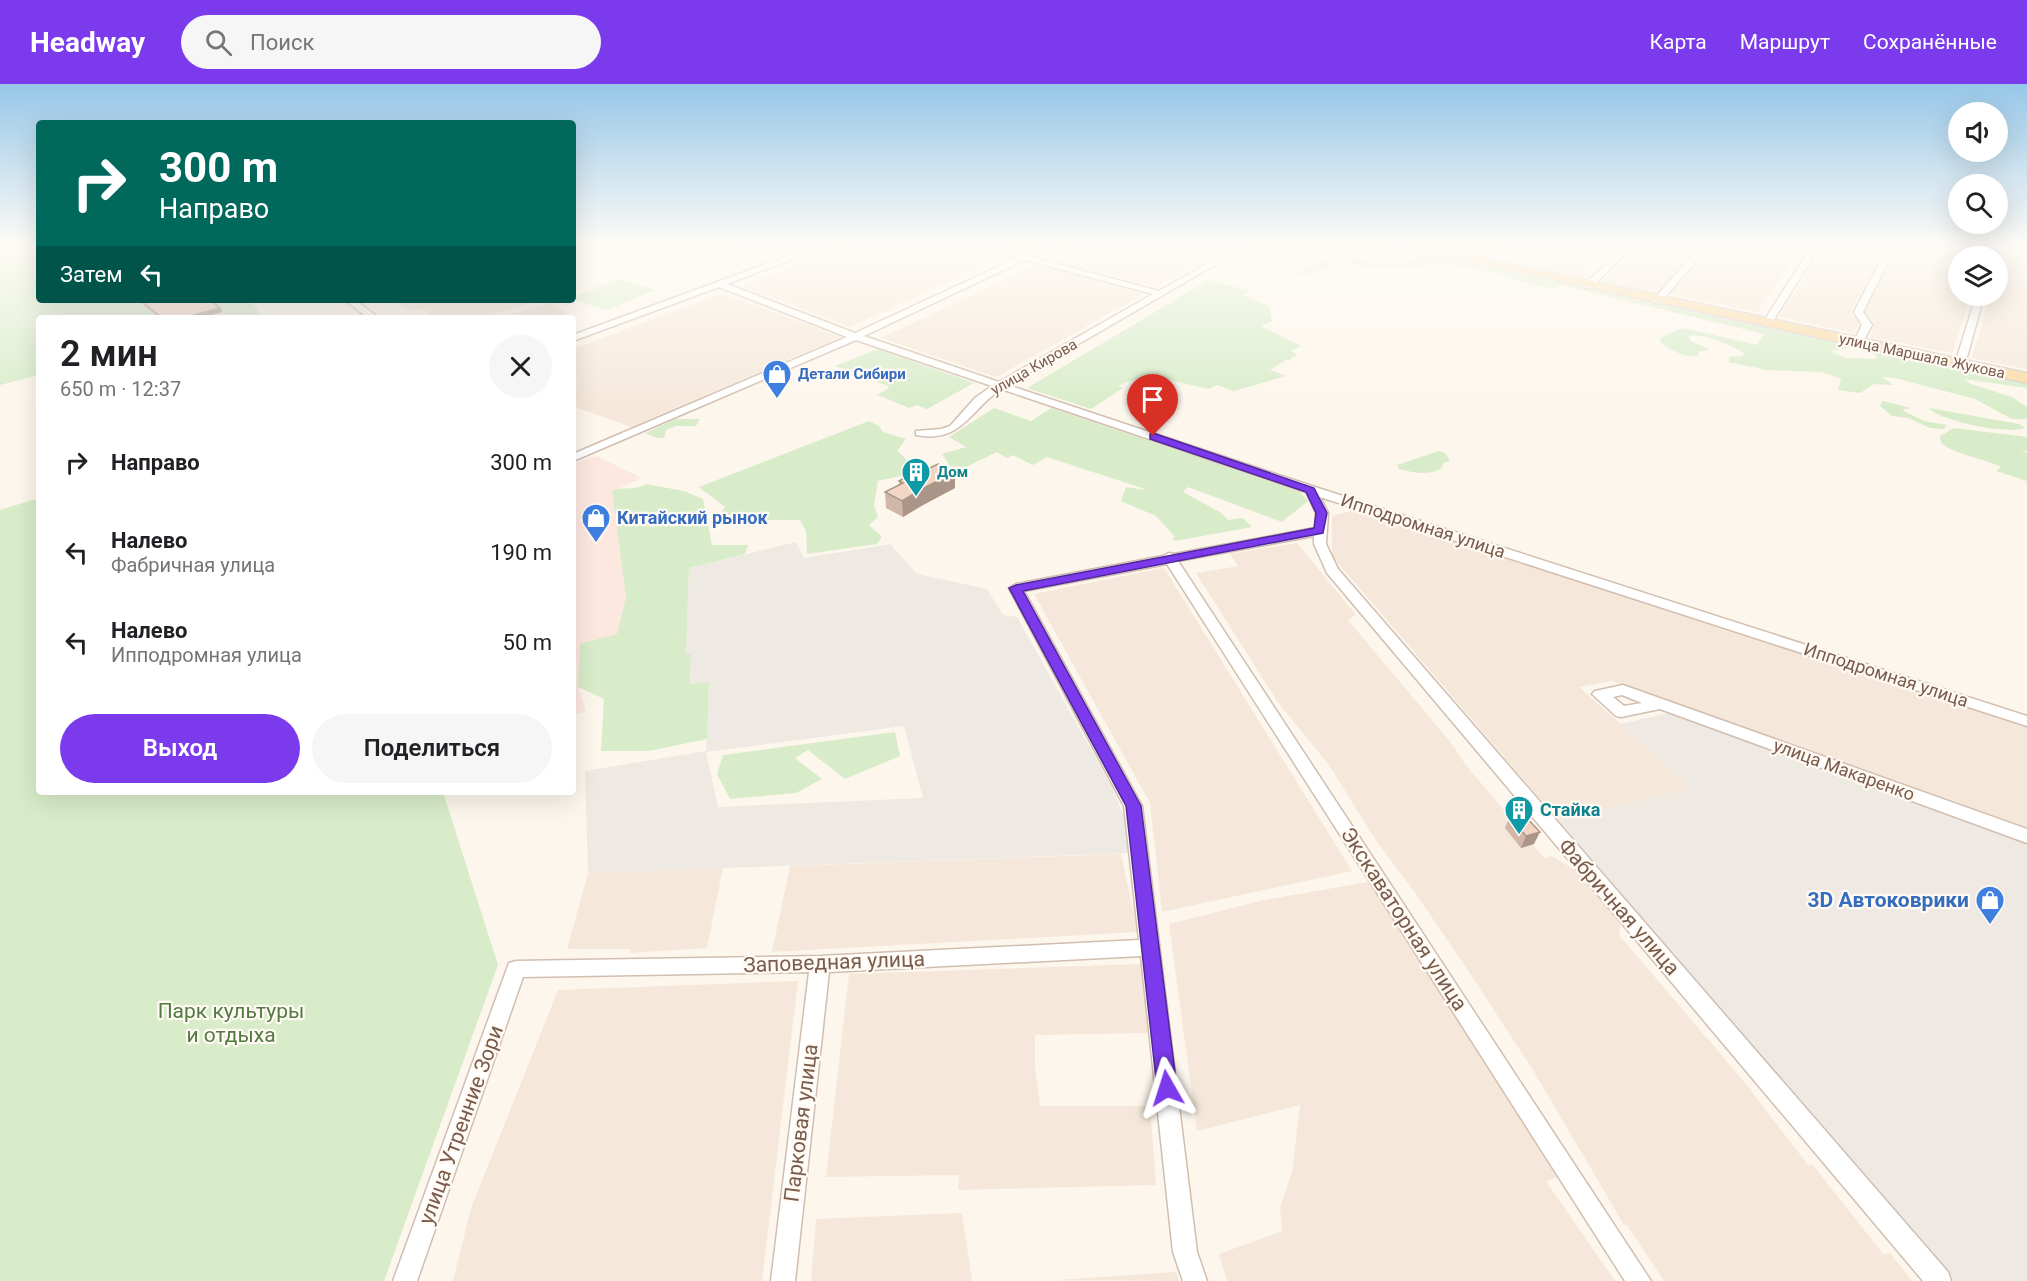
<!DOCTYPE html>
<html lang="ru">
<meta charset="utf-8">
<style>
body{margin:0;font-family:Roboto,sans-serif;background:#f6f6f6;color:#202124;height:100vh;display:flex;flex-direction:column;font-size:22px;white-space:nowrap}
*{box-sizing:border-box;margin:0}
p{font-size:20px;color:#757577}
.icon{flex:none;width:33px;height:33px;fill:none;stroke:currentColor;stroke-width:2;stroke-linecap:round;stroke-linejoin:round}
.map{position:relative;flex:1;overflow:hidden}
.drawer{position:absolute;left:36px;top:231px;width:540px;height:480px;display:flex;flex-direction:column;background:#fff;border-radius:6px;box-shadow:0 6px 24px #0002}
.drawer>*{flex:none}
.top-card{position:absolute;left:36px;top:36px;width:540px;height:183px;border-radius:6px;box-shadow:0 6px 24px #0002;background:#00695c;color:#fff;overflow:hidden}
.controls{position:absolute;left:1948px;top:18px;display:grid;gap:12px}
.controls a{display:grid;place-items:center;width:60px;height:60px;border-radius:50%;background:#fff;box-shadow:0 6px 24px #0002;font-size:30px}
.pin{position:absolute;display:grid;place-items:center;width:51px;height:51px;color:#fff;margin:-62px -26px;border-radius:50% 50% 50% 0;rotate:-45deg;box-shadow:0 0 6px #0007}
.pin .icon{rotate:45deg}
.me{position:absolute;width:66px;margin:-33px;rotate:354deg;stroke-linejoin:round;filter:drop-shadow(0 0 4px #0008)}
.turn{display:flex;align-items:center;gap:21px;height:126px;padding:0 24px;font-size:27px}
.turn .icon{width:78px;height:78px;stroke-width:2.5}
.turn b{display:block;font-size:42px;line-height:51px}
.then{display:flex;align-items:center;height:57px;padding:0 24px;background:#0003;gap:12px;font-size:22px}
.round{display:grid;place-items:center;flex:none;width:63px;height:63px;border-radius:32px;background:#f6f6f6}
.headline{display:flex;align-items:center;justify-content:space-between;height:102px;padding:0 24px}
h1{font-size:36px;font-weight:600;line-height:45px}
.button{display:flex;gap:12px;margin-top:auto;padding:12px 24px}
.button a{flex:1;height:69px;border-radius:36px;background:#7c3aed;color:#fff;font-size:24px;font-weight:600;line-height:69px;text-align:center}
.button a+a{background:#f6f6f6;color:#202124}
ul{padding:0;list-style:none}
li{display:flex;align-items:center;gap:18px;height:90px;padding:0 24px}
li div{flex:1}
li b{display:block;font-size:22px}
li em{font-style:normal}
header{display:flex;align-items:center;gap:36px;box-sizing:border-box;height:84px;padding:0 30px;background:#7c3aed;color:#fff}
header strong{font-size:28px}
nav{display:flex;gap:33px;margin-inline-start:auto;font-size:21px}
.search{width:420px;height:54px;background:#f6f6f6;display:flex;align-items:center;gap:15px;box-sizing:border-box;padding:0 21px;border-radius:33px;color:#757577;font-size:22px}
.map>svg:first-child{display:block}
</style>
<header>
<strong>Headway</strong>
<div class="search"><svg class="icon" aria-label="search" viewBox="0 0 24 24"><circle cx="10" cy="10" r="6"/><path d="M15 15l6 6"/></svg>Поиск</div>
<nav><a>Карта</a><a>Маршрут</a><a>Сохранённые</a></nav>
</header>
<div class="map">
<svg width="2027" height="1197" viewBox="0 0 2027 1197">
<rect width="100%" height="100%" fill="#fdf6ec"/>
<path fill="#f5e8da" d="M 741,160 L 817,160 L 778,175 L 744,170 L 747,168 L 737,167 Z
M 852,160 L 956,160 L 1002,173 L 850,243 L 742,202 Z
M 1079,160 L 1230,160 L 1156,203 L 1048,175 Z
M 1490,160 L 1616,160 L 1582,193 L 1538,184 L 1549,172 Z
M 1641,160 L 1701,160 L 1654,212 L 1601,200 Z
M 1715,160 L 1805,160 L 1757,228 L 1669,210 Z
M 1826,160 L 1886,160 L 1851,228 L 1859,239 L 1854,249 L 1779,233 Z
M 1900,160 L 1987,160 L 1983,172 L 1959,172 L 1959,212 L 1971,212 L 1952,269 L 1870,253 L 1874,242 L 1863,230 Z
M 2004,161 L 2027,165 L 2027,285 L 1972,274 L 1990,212 L 1998,212 L 1998,182 Z
M 1036,181 L 1144,210 L 996,293 L 881,254 Z
M 722,209 L 841,253 L 631,343 L 573,322 L 573,265 Z
M 390,216 L 544,216 L 480,234 L 436,234 L 423,225 L 411,227 Z
M 550,219 L 569,229 L 551,234 L 497,234 Z
M 1358,425 L 2027,642 L 2027,744 L 1612,597 L 1579,603 L 1693,704 L 1559,737 L 1332,472 L 1332,432 Z
M 1297,459 L 1356,531 L 1348,536 L 1452,660 L 1465,680 L 1544,774 L 1552,772 L 1575,786 L 1621,841 L 1619,851 L 1741,994 L 1809,1082 L 1813,1081 L 1884,1171 L 1890,1169 L 1912,1197 L 1664,1197 L 1627,1141 L 1624,1141 L 1533,986 L 1471,891 L 1416,810 L 1377,758 L 1329,681 L 1279,620 L 1196,489 L 1238,482 L 1230,470 Z
M 1164,484 L 1352,787 L 1162,828 L 1150,719 L 1034,510 Z
M 1121,770 L 1138,848 L 772,868 L 790,782 Z
M 723,784 L 707,864 L 630,869 L 630,865 L 567,865 L 588,789 Z
M 1368,798 L 1559,1092 L 1546,1097 L 1615,1197 L 1227,1197 L 1219,1170 L 1282,1147 L 1280,1123 L 1292,1088 L 1300,1021 L 1197,1047 L 1169,840 L 1264,816 Z
M 1142,880 L 1149,949 L 1035,951 L 1035,983 L 1040,1022 L 1150,1022 L 1156,1101 L 958,1106 L 959,1091 L 826,1093 L 849,890 Z
M 798,897 L 762,1197 L 453,1197 L 471,1124 L 558,906 Z
M 962,1129 L 972,1197 L 811,1197 L 816,1135 Z
M 1176,1188 L 1179,1197 L 1058,1196 Z"/>
<path fill="#fde8e0" d="M 597,372 L 641,394 L 612,408 L 626,513 L 617,551 L 578,603 L 586,627 L 573,631 L 573,380 Z"/>
<path fill="#efe9e4" fill-rule="evenodd" d="M 796,458 L 804,474 L 890,460 L 917,490 L 987,505 L 1003,531 L 1017,533 L 1112,703 L 1131,751 L 1134,769 L 588,789 L 585,687 L 706,667 L 709,598 L 690,600 L 691,570 L 686,571 L 689,484 ZM 904,642 L 923,714 L 718,723 L 706,668 Z
M 1669,629 L 2027,760 L 2027,1197 L 1954,1197 L 1559,737 L 1692,704 L 1620,640 Z"/>
<path fill="#d8ecc9" d="M 0,160 L 39,160 L 39,216 L 247,216 L 258,224 L 257,228 L 260,230 L 251,234 L 39,234 L 39,291 L 0,301 Z
M 1381,163 L 1395,163 L 1854,263 L 1830,267 L 1846,274 L 1875,275 L 1877,272 L 1868,267 L 2027,298 L 2027,304 L 1964,295 L 1971,300 L 2012,313 L 2027,323 L 2027,332 L 2026,335 L 2012,335 L 1975,315 L 1895,294 L 1881,293 L 1894,301 L 1874,300 L 1860,309 L 1838,306 L 1841,295 L 1822,288 L 1767,286 L 1729,278 L 1730,273 L 1743,272 L 1744,269 C 1732,262 1699,247 1688,253 L 1692,258 L 1710,265 L 1699,268 L 1699,271 C 1686,274 1671,267 1661,259 L 1660,254 L 1683,244 L 1757,261 L 1764,250 L 1560,201 L 1554,204 L 1531,201 L 1502,190 L 1440,179 L 1403,184 L 1369,183 L 1340,177 L 1327,178 L 1332,184 L 1288,194 L 1321,178 L 1330,170 C 1358,171 1393,193 1420,173 Z
M 617,195 L 655,206 L 607,226 L 573,216 L 573,213 Z
M 1209,196 L 1249,207 L 1242,211 L 1269,222 L 1272,237 L 1261,242 L 1301,262 L 1291,267 L 1298,271 L 1290,275 L 1292,276 L 1286,276 L 1270,286 L 1286,292 L 1234,307 L 1217,301 L 1209,305 L 1148,291 C 1138,297 1128,296 1118,302 L 1123,304 L 1091,325 L 1027,304 Z
M 878,265 L 974,299 L 927,325 L 917,321 L 909,324 L 877,311 L 889,304 L 888,302 L 835,282 Z
M 1883,317 L 1911,324 L 1902,326 L 1924,337 L 1947,341 L 1944,345 L 1930,344 L 1908,334 L 1892,332 L 1880,322 Z
M 994,324 L 1031,337 L 1051,324 L 1260,394 L 1300,408 L 1308,417 L 1282,438 L 1188,403 L 1183,408 L 1220,428 L 1228,436 L 1243,434 L 1252,443 L 1175,457 L 1172,454 L 1175,453 L 1156,432 L 1121,417 L 1126,403 L 1145,406 L 1142,404 L 1047,373 L 1033,381 L 1013,371 L 1007,374 L 997,368 L 966,383 L 945,382 L 948,379 L 942,370 L 966,363 L 949,353 Z
M 1929,324 L 2019,340 L 2025,344 C 2009,351 1939,337 1929,324 Z
M 676,335 L 700,335 L 696,342 L 676,342 L 666,346 L 664,354 L 657,354 L 645,349 Z
M 869,337 L 879,342 L 883,348 L 906,355 L 897,367 C 906,374 910,378 909,390 L 878,397 L 874,421 L 878,433 L 869,441 L 882,453 L 877,460 L 807,470 L 806,447 L 800,436 L 729,436 L 720,430 L 725,423 L 699,403 Z
M 1954,344 L 2027,353 L 2027,367 L 2021,366 L 2027,369 L 2027,397 L 1996,387 L 2001,383 C 1981,373 1960,373 1941,359 L 1940,352 Z
M 1439,367 L 1445,369 L 1450,377 L 1443,379 L 1442,384 C 1430,392 1413,389 1399,385 L 1397,381 Z
M 646,400 L 684,407 L 703,415 L 712,461 L 748,461 L 745,470 L 689,484 L 686,570 L 691,570 L 690,600 L 709,598 L 707,655 L 649,667 L 601,667 L 604,615 L 578,603 L 580,560 L 617,550 L 626,513 L 612,407 C 623,402 636,407 646,400 Z
M 39,414 L 39,708 L 443,708 L 498,881 L 384,1197 L 0,1197 L 0,426 Z
M 895,648 L 900,672 L 845,695 L 808,666 L 795,674 L 822,695 L 796,709 L 730,715 L 717,690 L 723,671 Z"/>
<g fill="none" stroke-linecap="round" stroke-linejoin="round">
<g stroke="#d1beb0" stroke-width="3">
<path id="minor" d="M 820,160 L 832,160 L 727,200 L 855,249 L 1017,174 L 969,160 C 988,160 1003,168 1021,170 C 1031,171 1044,160 1058,160 L 1032,173 L 1159,207 L 1241,160 L 1251,160 L 1008,301 L 1315,403 L 2027,632 L 2027,642 L 1320,413 L 1328,429 L 1326,460 L 1338,485 L 1948,1188 L 1951,1197 L 1923,1197 L 1327,489 L 1314,460 L 1314,452 L 1178,477 L 1651,1197 L 1625,1197 L 1167,480 L 1024,507 L 1142,722 L 1197,1168 L 1207,1197 L 1183,1197 L 1173,1168 L 1141,872 L 829,888 L 795,1197 L 771,1197 L 809,888 L 523,893 L 417,1197 L 393,1197 L 509,879 L 516,877 L 820,872 L 1139,856 L 1124,722 L 1009,504 L 1016,500 L 1163,472 L 1169,469 L 1174,470 L 1315,444 L 1316,429 L 1306,408 L 1001,305 C 970,326 961,360 916,351 L 916,347 L 941,345 L 950,342 L 975,314 L 992,302 L 856,256 L 573,377 L 573,370 L 847,253 L 719,203 L 573,257 L 573,251 ZM 1025,176 L 1153,210 L 999,298 L 864,252 Z
M 1626,160 L 1635,160 L 1591,204 L 1585,204 L 1585,200 Z
M 1702,160 L 1711,160 L 1660,219 L 1654,219 L 1654,215 Z
M 1813,160 L 1821,160 L 1770,242 L 1764,242 L 1762,240 Z
M 1889,160 L 1897,160 L 1863,228 L 1872,241 L 1861,261 L 1855,261 L 1853,259 L 1862,241 L 1854,228 Z
M 1991,160 L 1999,160 L 1995,172 L 1987,172 Z
M 2015,160 L 2027,160 L 2027,164 L 2016,162 Z
M 1976,212 L 1984,212 L 1965,280 L 1960,283 L 1955,280 Z
M 345,216 L 355,216 L 379,234 L 368,234 Z
M 1623,601 L 2027,745 L 2027,759 L 1660,625 L 1621,633 L 1616,632 L 1592,610 L 1595,607 ZM 1622,611 L 1642,619 L 1624,622 L 1613,613 Z"/>
</g>
<g stroke="#dad1cd" stroke-width="3">
<path id="primary" d="M 1390,160 L 1416,160 L 2027,289 L 2027,299 Z"/>
</g>
<use href="#minor" fill="#fff" fill-rule="evenodd"/>
<use href="#primary" fill="#fbd9a5" fill-rule="evenodd"/>
</g>
<path fill="#d1b7a8" d="M 140,216 L 220,224 L 222,228 L 201,234 L 159,234 L 143,221 Z
M 928,385 L 955,404 L 923,421 L 903,433 L 886,424 L 885,408 L 899,401 L 899,397 Z
M 1510,732 L 1534,760 L 1521,764 L 1505,744 Z"/>
<path fill="#aa9588" d="M 220,224 L 222,228 L 201,234 L 183,234 Z
M 955,388 L 955,404 L 923,421 L 903,433 L 902,417 L 922,405 Z
M 1540,748 L 1534,760 L 1521,764 L 1526,752 Z"/>
<path fill="#f3d5c3" stroke="#aa9588" stroke-width="1.5" d="M 140,216 L 210,216 L 220,224 L 183,234 L 162,234 Z
M 938,380 L 955,388 L 922,405 L 902,417 L 885,408 L 903,399 L 899,397 L 925,383 L 928,385 Z
M 1523,730 L 1540,748 L 1526,752 L 1510,732 Z"/>
<linearGradient id="sky" x2="0" y2="1"><stop stop-color="#97c7e8"/><stop offset="0.49" stop-color="#fefbf6"/><stop offset="1" stop-color="#fefbf6" stop-opacity="0"/></linearGradient>
<rect width="2027" height="328" fill="url(#sky)"/>
<path fill="#7c3aed" stroke="#51269a" stroke-width="1.5" d="M 1153,349 L 1314,404 L 1327,429 L 1323,449 L 1023,507 L 1141,722 L 1177,1004 L 1174,1010 L 1167,1013 L 1160,1010 L 1157,1004 L 1126,722 L 1009,504 L 1016,501 L 1314,444 L 1316,429 L 1306,408 L 1150,355 L 1150,350 Z"/>
<defs>
<g id="shop-pin" transform="scale(1.5)"><path d="M0 17L-7.5 6A9.5 9.5 0 1 1 7.5 6Z" fill="#3f7fe0" stroke="#fffaf3"/><path d="M-5-2.5h2.3a2.7 3.5 0 0 1 5.4 0H5L5.5 6h-11ZM-1.5-2.5h3a1.5 2.3 0 0 0-3 0Z" fill="#fff"/></g>
<g id="building-pin" transform="scale(1.5)"><path d="M0 17L-7.5 6A9.5 9.5 0 1 1 7.5 6Z" fill="#0f9aa8" stroke="#fffaf3"/><path d="M-4-6H4V6H1V3H-1V6H-4ZM-2.5-4.3h1.7v1.8h-1.7ZM.8-4.3h1.7v1.8H.8ZM-2.5-1h1.7V.8h-1.7ZM.8-1h1.7V.8H.8Z" fill="#fff"/></g>
</defs>
<g fill-rule="evenodd">
<use href="#shop-pin" x="777" y="290"/>
<use href="#building-pin" x="916" y="388"/>
<use href="#shop-pin" x="596" y="434"/>
<use href="#building-pin" x="1519" y="726"/>
<use href="#shop-pin" x="1990" y="816"/>
</g>
<g text-anchor="middle" stroke-width="4.5" stroke-linejoin="round" paint-order="stroke">
<g font-size="15" fill="#7a5c4d" stroke="#fffaf3">
<text transform="translate(1922 272) rotate(12)" y="5">улица Маршала Жукова</text>
<text transform="translate(1034 283) rotate(-30)" y="5">улица Кирова</text>
</g>
<g font-size="15" font-weight="bold" fill="#366cbe" stroke="#fffaf3" text-anchor="start">
<text x="798" y="295">Детали Сибири</text>
</g>
<g font-size="15" font-weight="bold" fill="#0d838f" stroke="#fffaf3" text-anchor="start">
<text x="937" y="393">Дом</text>
</g>
<g font-size="18" font-weight="bold" fill="#366cbe" stroke="#fffaf3" text-anchor="start">
<text x="617" y="440">Китайский рынок</text>
</g>
<g font-size="18" fill="#7a5c4d" stroke="#fffaf3">
<text transform="translate(1423 442) rotate(18)" y="6">Ипподромная улица</text>
<text transform="translate(1886 591) rotate(18)" y="6">Ипподромная улица</text>
<text transform="translate(1844 686) rotate(20)" y="6">улица Макаренко</text>
</g>
<g font-size="18" font-weight="bold" fill="#0d838f" stroke="#fffaf3" text-anchor="start">
<text x="1540" y="732">Стайка</text>
</g>
<g font-size="21" font-weight="bold" fill="#366cbe" stroke="#fffaf3" text-anchor="end">
<text x="1969" y="823">3D Автоковрики</text>
</g>
<g font-size="21" fill="#7a5c4d" stroke="#fffaf3">
<text transform="translate(1619 823) rotate(49)" y="7">Фабричная улица</text>
<text transform="translate(1404 835) rotate(57)" y="7">Экскаваторная улица</text>
<text transform="translate(834 878) rotate(-2)" y="7">Заповедная улица</text>
<text transform="translate(801 1039) rotate(-83)" y="7">Парковая улица</text>
<text transform="translate(461 1041) rotate(-70)" y="7">улица Утренние Зори</text>
</g>
<g font-size="21" fill="#537a41" stroke="#fffaf3">
<text x="231" y="934">Парк культуры<tspan x="231" dy="24">и отдыха</tspan></text>
</g>
</g>
</svg>
<div class="controls">
<a><svg class="icon" aria-label="sound" viewBox="0 0 24 24"><path d="M4 9h4l5-4v14l-5-4H4zM17 9q2 3 0 6"/></svg></a>
<a><svg class="icon" aria-label="search" viewBox="0 0 24 24"><circle cx="10" cy="10" r="6"/><path d="M15 15l6 6"/></svg></a>
<a><svg class="icon" aria-label="layers" viewBox="0 0 24 24"><path d="M12 4l9 5-9 5-9-5zM3 14l9 5 9-5"/></svg></a>
</div>
<div class="pin" style="left:1153px;top:352px;background:#d93025"><svg class="icon" aria-label="arrive" viewBox="0 0 24 24"><path d="M6 21V4h12l-3 4 3 4H6"/></svg></div>
<svg class="me" style="left:1167px;top:1004px" viewBox="-20 -20 40 40"><path d="M0-17L14 15 0 8-14 15z" fill="#7c3aed" stroke="#fff" stroke-width="4"/></svg>
<div class="top-card">
<div class="turn"><svg class="icon" aria-label="right" viewBox="0 0 24 24"><path d="M7 20v-9h11M14 6l5 5-5 5"/></svg><div><b>300 m</b>Направо</div></div>
<div class="then">Затем<svg class="icon" aria-label="left" viewBox="0 0 24 24"><path d="M17 20v-9H6M10 6l-5 5 5 5"/></svg></div>
</div>
<section class="drawer">
<div class="headline"><div><h1>2 мин</h1><p>650 m · 12:37</p></div><a class="round"><svg class="icon" aria-label="close" viewBox="0 0 24 24"><path d="M6 6l12 12M18 6L6 18"/></svg></a></div>
<ul>
<li><svg class="icon" aria-label="right" viewBox="0 0 24 24"><path d="M7 20v-9h11M14 6l5 5-5 5"/></svg><div><b>Направо</b></div><em>300 m</em></li>
<li><svg class="icon" aria-label="left" viewBox="0 0 24 24"><path d="M17 20v-9H6M10 6l-5 5 5 5"/></svg><div><b>Налево</b><p>Фабричная улица</p></div><em>190 m</em></li>
<li><svg class="icon" aria-label="left" viewBox="0 0 24 24"><path d="M17 20v-9H6M10 6l-5 5 5 5"/></svg><div><b>Налево</b><p>Ипподромная улица</p></div><em>50 m</em></li>
</ul>
<div class="button"><a>Выход</a><a>Поделиться</a></div>
</section>
</div>
